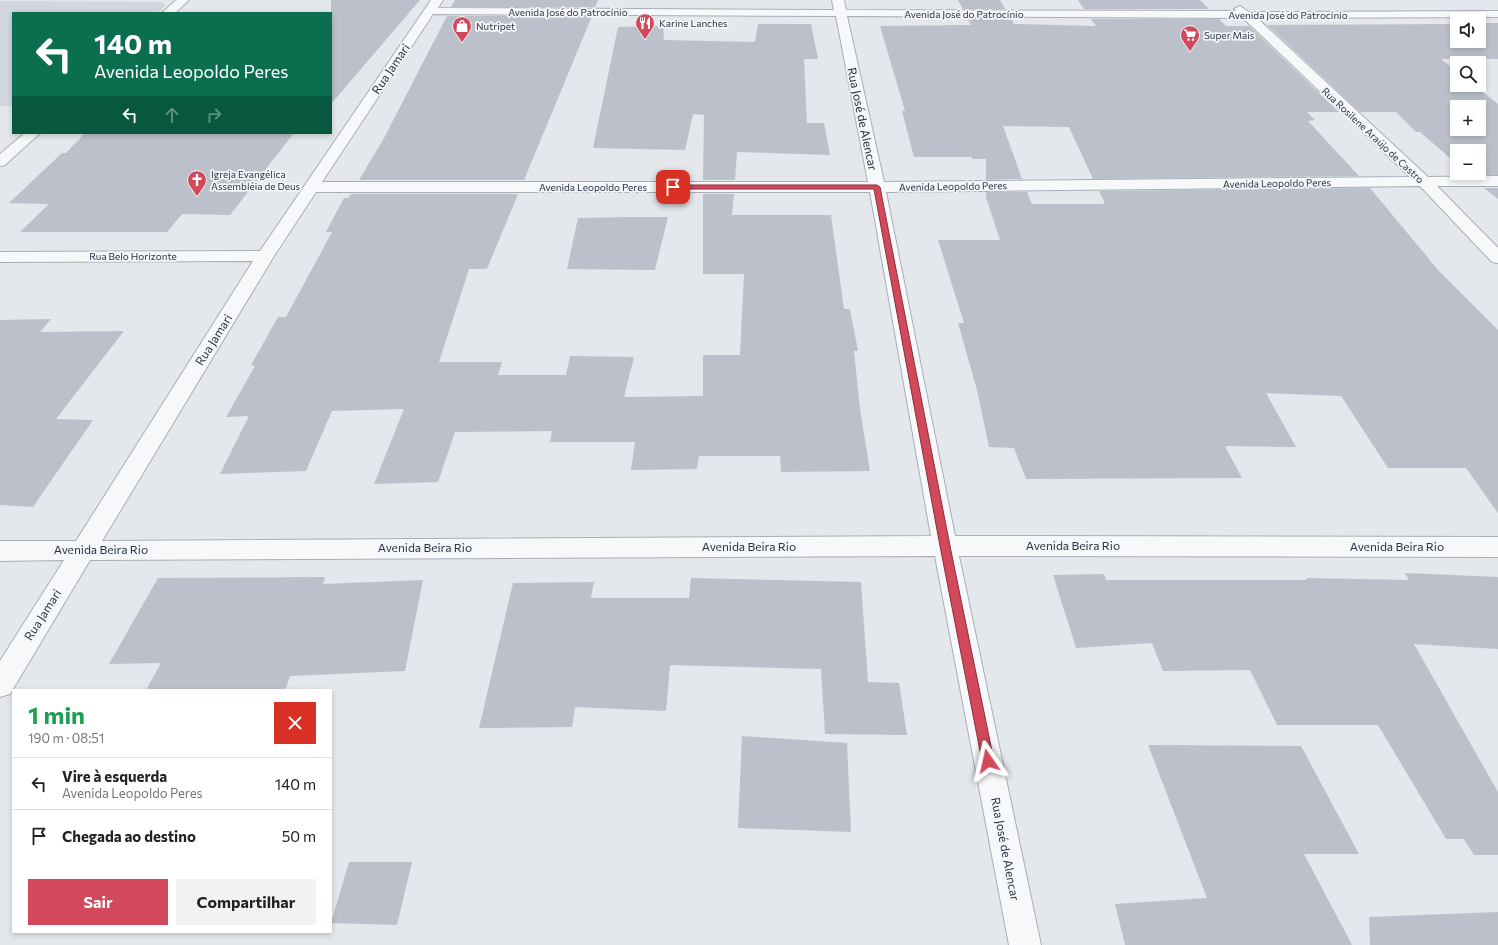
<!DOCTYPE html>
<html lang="pt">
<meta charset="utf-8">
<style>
body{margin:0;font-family:Commissioner,sans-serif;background:#f2f2f2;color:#222;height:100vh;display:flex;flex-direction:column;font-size:15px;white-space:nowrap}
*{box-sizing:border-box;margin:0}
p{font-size:13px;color:#767676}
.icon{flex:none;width:22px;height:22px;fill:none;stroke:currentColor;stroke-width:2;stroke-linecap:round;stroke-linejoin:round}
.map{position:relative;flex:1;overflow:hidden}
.panel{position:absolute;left:12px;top:689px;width:320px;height:244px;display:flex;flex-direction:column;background:#fff;border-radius:0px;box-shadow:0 2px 6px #0003}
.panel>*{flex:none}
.banner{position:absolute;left:12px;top:12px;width:320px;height:122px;border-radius:0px;box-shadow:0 2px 6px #0003;background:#0b6e4f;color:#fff;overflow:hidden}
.buttons{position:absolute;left:1450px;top:12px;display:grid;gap:8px}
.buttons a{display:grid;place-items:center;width:36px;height:36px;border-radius:0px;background:#fff;box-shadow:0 2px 6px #0003;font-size:20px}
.pin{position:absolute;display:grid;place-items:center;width:34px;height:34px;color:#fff;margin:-17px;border-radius:8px;box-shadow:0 2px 6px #0006}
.me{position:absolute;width:44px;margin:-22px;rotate:349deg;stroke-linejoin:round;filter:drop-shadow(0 0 3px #0008)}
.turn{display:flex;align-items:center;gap:14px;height:84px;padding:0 16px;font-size:18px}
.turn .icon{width:52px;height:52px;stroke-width:2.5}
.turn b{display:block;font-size:28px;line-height:34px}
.lanes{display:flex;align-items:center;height:38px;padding:0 16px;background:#0003;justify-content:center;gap:20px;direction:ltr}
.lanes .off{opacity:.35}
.round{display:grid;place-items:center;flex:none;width:42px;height:42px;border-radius:0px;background:#f2f2f2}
.overview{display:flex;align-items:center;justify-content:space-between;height:68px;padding:0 16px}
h1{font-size:24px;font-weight:700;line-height:30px;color:#1e9e55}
.primary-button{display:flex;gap:8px;margin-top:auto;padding:8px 16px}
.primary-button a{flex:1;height:46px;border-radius:0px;background:#d1495b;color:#fff;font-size:16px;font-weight:700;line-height:46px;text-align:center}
.primary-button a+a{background:#f2f2f2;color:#222}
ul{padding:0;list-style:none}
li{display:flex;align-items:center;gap:12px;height:52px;padding:0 16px;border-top:1px solid #e0e0e0}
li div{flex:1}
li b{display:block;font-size:15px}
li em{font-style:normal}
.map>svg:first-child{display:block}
</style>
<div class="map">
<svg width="1498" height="945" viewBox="0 0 1498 945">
<rect width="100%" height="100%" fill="#e4e7ec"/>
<path fill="#d2d6de" d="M 0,1 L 160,2 L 166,5 L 157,13 L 13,13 L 13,106 L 0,106 Z"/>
<path fill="#bbc0ca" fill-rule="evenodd" d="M 331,0 L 420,0 L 331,104 Z
M 455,0 L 598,0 L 595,7 L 451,7 Z
M 958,0 L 1000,0 L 1005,9 L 963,9 Z
M 1078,0 L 1200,0 L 1209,9 L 1084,9 Z
M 447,16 L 592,16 L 524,180 L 359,180 L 383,140 Z
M 967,18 L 1011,18 L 1014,24 L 1096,26 L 1091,19 L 1219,19 L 1226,26 L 1249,26 L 1339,112 L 1307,112 L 1315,120 L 1308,121 L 1359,176 L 1093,179 L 1069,127 L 1003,126 L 1022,179 L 986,180 L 986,159 L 972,159 L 972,157 L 914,157 L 902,111 L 905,111 L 880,26 L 971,25 Z
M 1479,23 L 1498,23 L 1498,59 L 1441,59 L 1457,72 L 1457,85 L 1474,85 L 1498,104 L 1498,175 L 1470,175 L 1467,173 L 1479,173 L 1479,151 L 1457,151 L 1457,164 L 1420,132 L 1416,132 L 1396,112 L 1360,112 L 1267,25 L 1457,24 L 1457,41 L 1479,41 ZM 1457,107 L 1479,107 L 1479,129 L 1457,129 Z
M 758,24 L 811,24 L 818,59 L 804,59 L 807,123 L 824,123 L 830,155 L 737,152 L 735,180 L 703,180 L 704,115 L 693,114 L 685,150 L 593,148 L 618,27 L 663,26 L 664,40 L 755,42 Z
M 85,133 L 294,133 L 230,215 L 182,214 L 167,232 L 20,232 L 49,204 L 9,203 L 62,153 L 66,153 Z
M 1370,188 L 1439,271 L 1498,330 L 1498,513 L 1466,468 L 1388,468 L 1341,396 L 1266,393 L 1296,447 L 1225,446 L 1242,478 L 1026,479 L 1014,448 L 989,447 L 977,390 L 958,323 L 964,323 L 938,240 L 1000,240 L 986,197 L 986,192 L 1027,192 L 1032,204 L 1105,204 L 1099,191 Z
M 1484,188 L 1498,188 L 1498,199 Z
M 351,194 L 518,194 L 487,269 L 469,269 L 439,362 L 502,362 L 498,375 L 566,375 L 570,356 L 634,357 L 624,397 L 703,396 L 703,355 L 740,355 L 744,274 L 703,274 L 703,194 L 734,194 L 732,215 L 831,215 L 844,309 L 850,309 L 858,351 L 854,351 L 860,409 L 870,471 L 781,472 L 780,456 L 699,456 L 697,469 L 631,470 L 635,442 L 550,442 L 552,431 L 455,432 L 438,482 L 374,484 L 404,409 L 332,411 L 306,471 L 220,474 L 249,416 L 226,417 L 255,366 L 251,365 L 278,317 L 286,317 L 332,232 L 326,232 L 344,198 L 348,198 Z
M 627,217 L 668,217 L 655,270 L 567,269 L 578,218 Z
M 51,319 L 40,332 L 124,331 L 56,419 L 93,420 L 33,507 L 0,505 L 0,320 Z
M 1405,573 L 1498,577 L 1498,649 L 1414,644 L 1498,792 L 1498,855 L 1474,855 L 1464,839 L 1446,839 L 1378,725 L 1277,725 L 1250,670 L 1163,671 L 1152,643 L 1076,648 L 1053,575 L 1104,574 L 1106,580 L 1307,580 L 1306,578 L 1409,580 Z
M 325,577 L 323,584 L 423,580 L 405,671 L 290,676 L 285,690 L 146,690 L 161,663 L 109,664 L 158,578 Z
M 691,578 L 861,582 L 868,682 L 899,683 L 907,735 L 825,734 L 821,669 L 670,665 L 666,711 L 575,707 L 572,727 L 479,728 L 513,583 L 594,582 L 591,598 L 689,598 Z
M 742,736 L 847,743 L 851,832 L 738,828 Z
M 1148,745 L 1301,746 L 1359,854 L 1304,854 L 1352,945 L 1125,945 L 1115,904 L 1207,898 Z
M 349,862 L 412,862 L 397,925 L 331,923 Z
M 1498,912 L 1498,945 L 1370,945 L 1369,917 Z"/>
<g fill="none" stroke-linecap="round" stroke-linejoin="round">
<g stroke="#a9aeb7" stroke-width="2">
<path id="minor" d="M 176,0 L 189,0 L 175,13 L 162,13 Z
M 431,0 L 443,0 L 438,8 L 834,10 L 832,0 L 844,0 L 846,10 L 1236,11 L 1234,9 L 1240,6 L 1249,12 L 1498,11 L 1498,17 L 1257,18 L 1428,177 L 1498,176 L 1498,186 L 1437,186 L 1498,248 L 1498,263 L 1492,262 L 1420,186 L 886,192 L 955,536 L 1498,537 L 1498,557 L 959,556 L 1041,945 L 1009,945 L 935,556 L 90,560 L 10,694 L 0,697 L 0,661 L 64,560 L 0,561 L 0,541 L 76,541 L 253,261 L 0,262 L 0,252 L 260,251 ZM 433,14 L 836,16 L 868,182 L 322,182 ZM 847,16 L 1243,18 L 1410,177 L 884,182 ZM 316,192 L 870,192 L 931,536 L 102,541 L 274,256 Z
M 25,133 L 40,133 L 5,165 L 0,166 L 0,154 Z"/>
</g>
<use href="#minor" fill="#f7f8fa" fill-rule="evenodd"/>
</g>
<path fill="#d1495b" stroke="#882f3b" d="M 877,185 L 880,187 L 950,546 L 994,761 L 992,765 L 988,767 L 984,765 L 982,761 L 940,546 L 874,189 L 673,189 L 670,187 L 673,185 Z"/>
<defs>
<g id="restaurant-pin" transform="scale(1)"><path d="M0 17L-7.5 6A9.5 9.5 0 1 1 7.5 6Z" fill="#d1495b" stroke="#f4f6f9"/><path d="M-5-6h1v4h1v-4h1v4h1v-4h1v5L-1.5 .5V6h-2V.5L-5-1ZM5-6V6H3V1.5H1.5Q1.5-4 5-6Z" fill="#fff"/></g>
<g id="shop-pin" transform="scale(1)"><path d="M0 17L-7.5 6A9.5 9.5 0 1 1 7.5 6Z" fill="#d1495b" stroke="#f4f6f9"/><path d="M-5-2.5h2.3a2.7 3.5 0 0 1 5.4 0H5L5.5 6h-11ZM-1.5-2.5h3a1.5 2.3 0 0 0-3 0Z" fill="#fff"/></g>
<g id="supermarket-pin" transform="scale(1)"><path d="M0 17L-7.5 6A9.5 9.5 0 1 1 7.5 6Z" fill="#d1495b" stroke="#f4f6f9"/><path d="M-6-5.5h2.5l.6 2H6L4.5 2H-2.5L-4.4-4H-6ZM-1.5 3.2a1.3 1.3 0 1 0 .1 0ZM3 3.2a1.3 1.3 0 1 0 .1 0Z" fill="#fff"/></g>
<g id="church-pin" transform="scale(1)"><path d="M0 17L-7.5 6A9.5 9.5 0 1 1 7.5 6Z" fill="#d1495b" stroke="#f4f6f9"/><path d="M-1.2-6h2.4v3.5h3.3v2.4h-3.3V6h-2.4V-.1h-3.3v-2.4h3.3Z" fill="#fff"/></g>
</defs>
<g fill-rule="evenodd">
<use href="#restaurant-pin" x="645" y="23"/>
<use href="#shop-pin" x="462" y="26"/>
<use href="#supermarket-pin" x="1190" y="35"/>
<use href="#church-pin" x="197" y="180"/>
</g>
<g text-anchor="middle" stroke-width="3.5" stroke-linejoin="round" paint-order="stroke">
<g font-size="10" fill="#2b3445" stroke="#f4f6f9">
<text x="568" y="16">Avenida José do Patrocínio</text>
<text x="964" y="18">Avenida José do Patrocínio</text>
<text x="1288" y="19">Avenida José do Patrocínio</text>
<text transform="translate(1373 135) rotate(43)" y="4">Rua Rosilene Araújo de Castro</text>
<text transform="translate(1277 183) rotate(-1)" y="4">Avenida Leopoldo Peres</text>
<text transform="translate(953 186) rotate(-1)" y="4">Avenida Leopoldo Peres</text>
<text x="593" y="191">Avenida Leopoldo Peres</text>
<text x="133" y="260">Rua Belo Horizonte</text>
</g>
<g font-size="10" fill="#2b3445" stroke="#f4f6f9" text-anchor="start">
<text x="659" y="27">Karine Lanches</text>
<text x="476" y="30">Nutripet</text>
<text x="1204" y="39">Super Mais</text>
<text x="211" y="178">Igreja Evangélica<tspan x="211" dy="12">Assembléia de Deus</tspan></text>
</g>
<g font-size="12" fill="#2b3445" stroke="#f4f6f9">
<text transform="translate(391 69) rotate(-56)" y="4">Rua Jamari</text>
<text transform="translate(862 119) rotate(78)" y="4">Rua José de Alencar</text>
<text transform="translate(214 340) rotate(-58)" y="4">Rua Jamari</text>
<text x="1073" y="550">Avenida Beira Rio</text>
<text x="749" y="551">Avenida Beira Rio</text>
<text x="1397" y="551">Avenida Beira Rio</text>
<text x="425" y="552">Avenida Beira Rio</text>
<text x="101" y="554">Avenida Beira Rio</text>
<text transform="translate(43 615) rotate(-58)" y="4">Rua Jamari</text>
<text transform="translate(1005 849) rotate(79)" y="4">Rua José de Alencar</text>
</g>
</g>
</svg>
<div class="buttons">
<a><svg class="icon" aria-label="sound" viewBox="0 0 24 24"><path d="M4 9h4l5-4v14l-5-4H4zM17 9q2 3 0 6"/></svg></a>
<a><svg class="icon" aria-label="search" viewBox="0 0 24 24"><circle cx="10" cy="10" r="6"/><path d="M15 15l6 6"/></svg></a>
<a>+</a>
<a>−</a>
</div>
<div class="pin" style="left:673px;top:187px;background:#d93025"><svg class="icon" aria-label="arrive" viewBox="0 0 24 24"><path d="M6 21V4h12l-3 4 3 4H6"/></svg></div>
<svg class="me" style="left:988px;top:761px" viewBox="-20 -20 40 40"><path d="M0-17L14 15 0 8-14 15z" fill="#d1495b" stroke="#fff" stroke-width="4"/></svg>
<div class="banner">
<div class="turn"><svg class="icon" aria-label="left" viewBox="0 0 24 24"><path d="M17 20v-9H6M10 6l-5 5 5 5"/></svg><div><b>140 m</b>Avenida Leopoldo Peres</div></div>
<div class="lanes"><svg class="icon" aria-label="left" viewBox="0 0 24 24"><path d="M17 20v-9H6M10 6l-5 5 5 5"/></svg><svg class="icon off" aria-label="ahead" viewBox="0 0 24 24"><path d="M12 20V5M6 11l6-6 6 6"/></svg><svg class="icon off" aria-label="right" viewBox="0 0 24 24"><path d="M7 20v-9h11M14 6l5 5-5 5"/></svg></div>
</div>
<section class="panel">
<div class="overview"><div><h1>1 min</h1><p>190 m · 08:51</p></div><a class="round" style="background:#d93025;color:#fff"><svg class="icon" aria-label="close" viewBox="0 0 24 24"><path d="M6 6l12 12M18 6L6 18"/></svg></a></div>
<ul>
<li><svg class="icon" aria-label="left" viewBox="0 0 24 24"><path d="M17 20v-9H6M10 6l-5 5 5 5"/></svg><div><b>Vire à esquerda</b><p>Avenida Leopoldo Peres</p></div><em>140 m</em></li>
<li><svg class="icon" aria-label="arrive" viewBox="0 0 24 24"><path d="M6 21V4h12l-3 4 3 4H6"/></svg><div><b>Chegada ao destino</b></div><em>50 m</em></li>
</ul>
<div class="primary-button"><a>Sair</a><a>Compartilhar</a></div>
</section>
</div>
